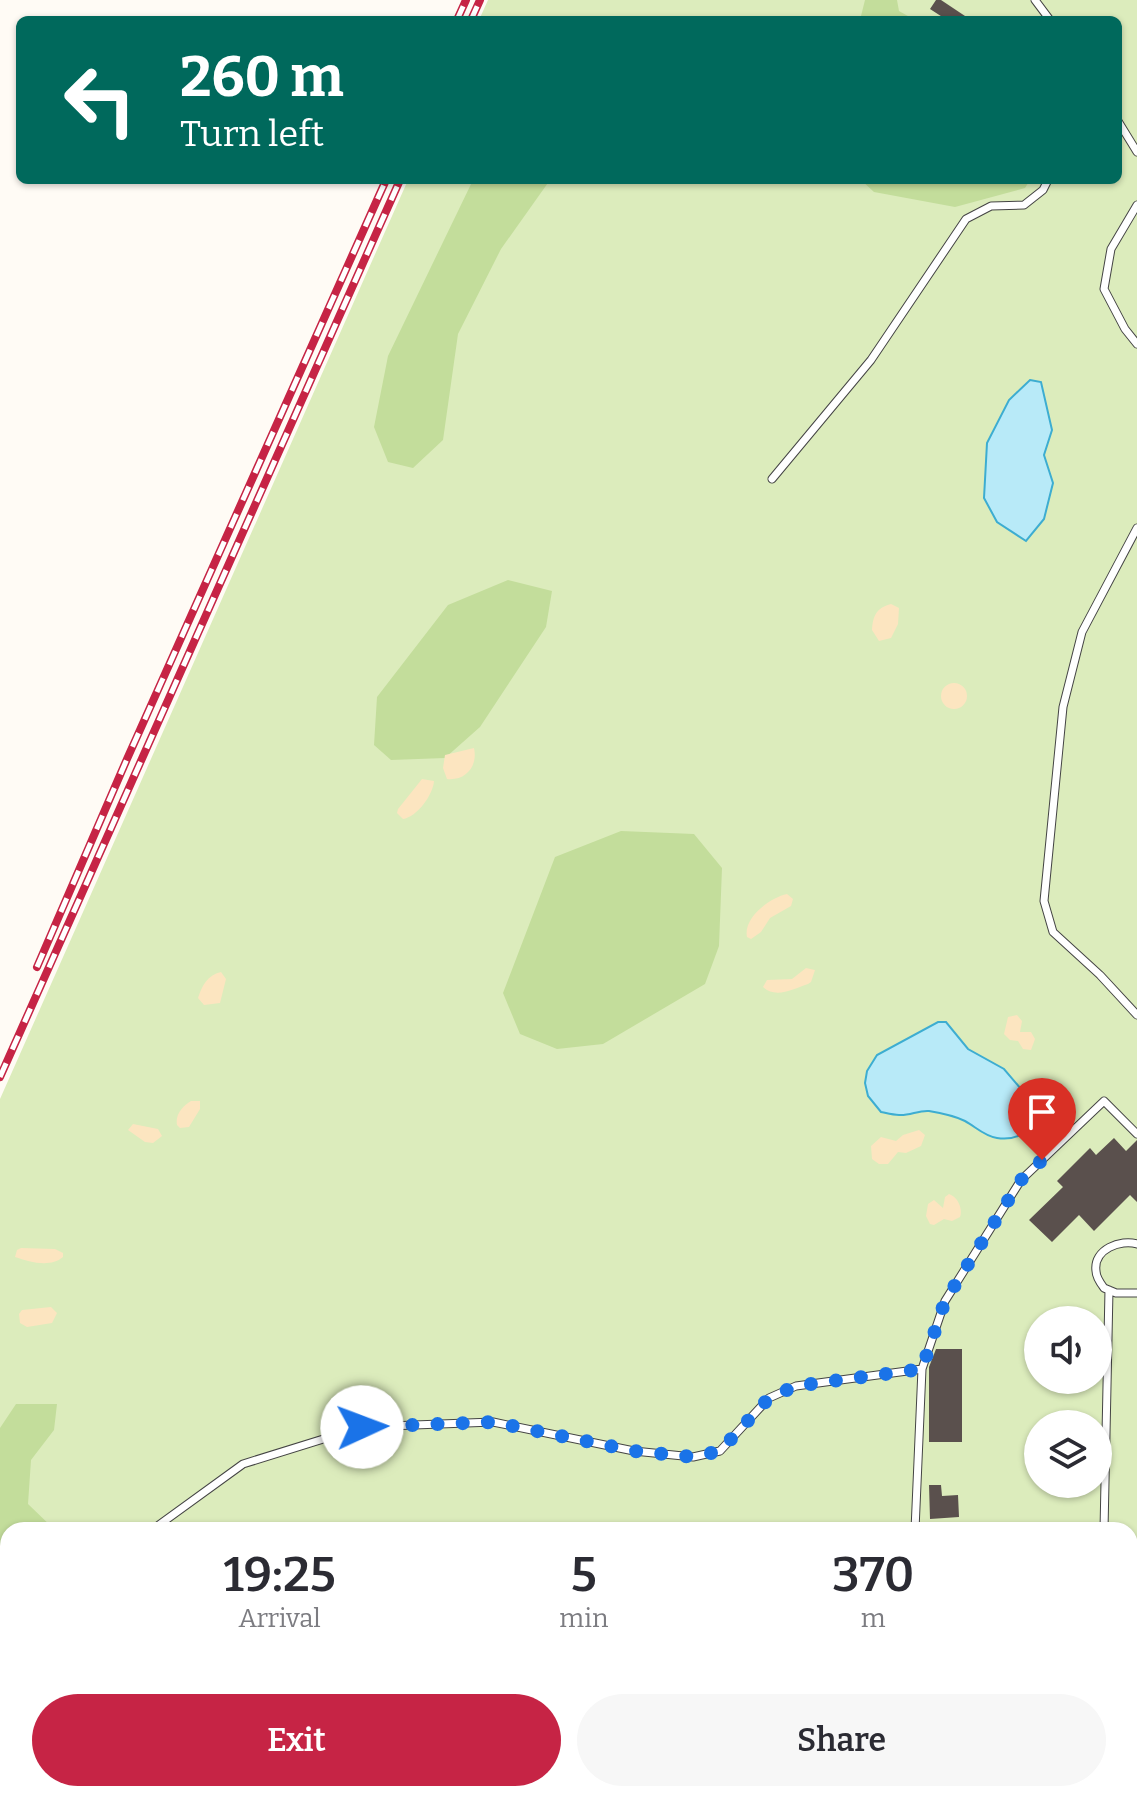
<!DOCTYPE html>
<style>
body{margin:0;font-family:Bitter,serif;background:#f7f7f7;color:#2b2b33;height:100vh;display:flex;flex-direction:column;font-size:30px;white-space:nowrap}
*{box-sizing:border-box;margin:0}
p{font-size:26px;color:#7c7c81}
.icon{flex:none;width:44px;height:44px;fill:none;stroke:currentColor;stroke-width:2;stroke-linecap:round;stroke-linejoin:round}
.map{position:relative;flex:1;overflow:hidden}
.drawer{position:absolute;left:0px;top:1522px;width:1138px;height:280px;display:flex;flex-direction:column;background:#fff;border-radius:24px 24px 0 0;box-shadow:0 2px 6px #0004}
.drawer>*{flex:none}
.guide{position:absolute;left:16px;top:16px;width:1106px;height:168px;border-radius:12px;box-shadow:0 2px 6px #0004;background:#00695c;color:#fff;overflow:hidden}
.fabs{position:absolute;left:1024px;top:1306px;display:grid;gap:16px}
.fabs a{display:grid;place-items:center;width:88px;height:88px;border-radius:50%;background:#fff;box-shadow:0 2px 6px #0004;font-size:40px}
.pin{position:absolute;display:grid;place-items:center;width:68px;height:68px;color:#fff;margin:-82px -34px;border-radius:50% 50% 50% 0;rotate:-45deg;box-shadow:0 0 8px #0007}
.pin .icon{rotate:45deg}
.me{position:absolute;width:88px;margin:-44px;rotate:88deg;stroke-linejoin:round;filter:drop-shadow(0 0 6px #0008)}
.turn{display:flex;align-items:center;gap:28px;height:168px;padding:0 32px;font-size:36px}
.turn .icon{width:104px;height:104px;stroke-width:2.5}
.turn b{display:block;font-size:56px;line-height:68px}
.eta{display:flex;justify-content:space-evenly;align-items:center;height:136px;text-align:center}
.eta b{font-size:48px;font-weight:600;line-height:56px}
.cta{display:flex;gap:16px;margin-top:auto;padding:16px 32px}
.cta a{flex:1;height:92px;border-radius:48px;background:#c62445;color:#fff;font-size:32px;font-weight:600;line-height:92px;text-align:center}
.cta a+a{background:#f7f7f7;color:#2b2b33}
.map>svg:first-child{display:block}
</style>
<div class="map">
<svg width="1137" height="1802" viewBox="0 0 1137 1802">
<rect width="100%" height="100%" fill="#fffbf5"/>
<path fill="#dcecbc" fill-rule="evenodd" d="M 488,0 L 1137,0 L 1137,1802 L 0,1802 L 0,1099 L 408,180 L 1118,180 L 1118,20 L 479,20 ZM 1038,1320 L 1098,1320 L 1098,1380 L 1038,1380 ZM 1038,1424 L 1098,1424 L 1098,1484 L 1038,1484 ZM 8,1530 L 1130,1530 L 1130,1794 L 8,1794 Z"/>
<path fill="#c3dd9b" d="M 865,0 L 897,0 L 899,11 L 915,20 L 860,20 Z
M 473,180 L 550,180 L 501,249 L 458,334 L 443,440 L 413,468 L 388,462 L 374,427 L 388,356 Z
M 861,180 L 1030,180 L 1025,188 L 955,207 L 874,192 Z
M 508,580 L 552,591 L 546,627 L 480,727 L 445,758 L 391,760 L 374,745 L 377,697 L 448,605 Z
M 621,831 L 694,834 L 722,868 L 719,946 L 705,984 L 603,1044 L 557,1049 L 520,1034 L 503,993 L 555,857 Z
M 16,1404 L 57,1404 L 54,1430 L 31,1460 L 28,1504 L 55,1530 L 8,1530 L 8,1621 L 0,1627 L 0,1428 Z
M 116,1794 L 201,1794 L 201,1802 L 115,1802 Z"/>
<path fill="#fce5c0" d="M 891,604 L 899,608 L 898,624 L 891,638 L 879,641 L 872,630 C 873,616 876,608 891,604 Z
M941 696a13 13 0 1 1 26 0a13 13 0 1 1-26 0Z
M 474,748 C 478,766 466,781 447,779 L 443,768 L 445,755 Z
M 422,779 L 434,781 C 433,795 417,817 403,819 L 397,813 L 398,809 Z
M 787,894 L 793,899 L 791,906 L 770,918 L 761,932 L 751,939 L 747,937 C 743,918 769,898 787,894 Z
M 806,968 L 815,970 L 811,982 L 808,984 C 793,989 776,999 763,987 L 767,980 L 792,979 Z
M 221,972 L 226,979 L 220,1003 L 204,1005 L 198,998 C 202,986 207,975 221,972 Z
M 1017,1015 L 1022,1021 L 1020,1032 L 1031,1032 L 1035,1039 L 1031,1050 L 1023,1049 L 1018,1041 L 1010,1040 L 1004,1034 L 1008,1017 Z
M 191,1101 L 200,1101 L 200,1109 L 189,1127 L 180,1128 L 177,1125 C 175,1114 183,1106 191,1101 Z
M 133,1124 L 158,1129 L 162,1136 L 153,1143 L 145,1142 L 128,1130 Z
M 919,1130 L 925,1135 L 921,1146 L 906,1153 L 898,1152 L 888,1164 L 879,1164 L 872,1159 L 871,1146 L 881,1137 L 896,1141 L 903,1135 Z
M 949,1194 C 958,1197 963,1209 960,1217 L 952,1221 L 944,1219 L 934,1225 L 930,1224 L 926,1216 L 928,1204 L 934,1200 L 943,1208 L 945,1197 Z
M 21,1248 L 55,1249 L 63,1253 L 63,1257 C 50,1268 30,1262 15,1257 L 17,1250 Z
M 51,1307 L 57,1313 L 52,1323 L 27,1327 L 20,1323 L 19,1314 L 22,1310 Z"/>
<path fill="#b8eaf8" stroke="#3dadd1" stroke-width="2" d="M 1030,380 L 1041,382 L 1052,430 L 1044,455 L 1053,483 L 1044,519 L 1026,541 L 997,522 L 984,498 L 987,443 L 1009,400 Z
M 938,1022 L 946,1022 L 968,1049 L 1004,1069 L 1021,1089 L 1042,1099 C 1043,1123 1022,1142 997,1138 C 984,1136 976,1127 965,1121 C 955,1116 941,1113 929,1111 C 919,1110 909,1116 899,1115 C 893,1115 886,1113 881,1112 L 868,1096 L 865,1083 L 867,1071 L 877,1055 Z
M 8,1705 L 8,1794 L 96,1794 L 95,1802 L 0,1802 L 0,1707 Z
M 248,1794 L 708,1794 L 703,1802 L 249,1802 Z"/>
<path fill="#5a504d" d="M 936,0 L 941,0 L 971,20 L 947,20 L 930,9 Z
M 1114,1138 L 1126,1151 L 1137,1140 L 1137,1202 L 1130,1195 L 1094,1231 L 1079,1215 L 1052,1242 L 1029,1220 L 1063,1187 L 1057,1181 L 1090,1148 L 1096,1155 Z
M 936,1349 L 962,1349 L 962,1442 L 929,1442 L 929,1367 Z
M 929,1485 L 941,1485 L 942,1496 L 958,1495 L 959,1517 L 930,1519 Z"/>
<g fill="none" stroke-linecap="round" stroke-linejoin="round">
<g stroke="#444" stroke-width="9">
<path id="lane" d="M 1035,0 L 1050,20
M 1118,121 L 1137,152
M 1137,205 L 1111,249 L 1104,289 L 1125,329 L 1137,344
M 772,479 L 871,360 L 966,219 L 991,206 L 1024,205 L 1043,190 L 1048,180
M 1137,528 L 1082,632 L 1063,707 L 1044,901 L 1053,932 L 1100,975 L 1137,1015
M 1137,1244 C 1121,1239 1093,1249 1096,1271 C 1096,1276 1101,1284 1104,1288 L 1116,1293 L 1137,1293
M 152,1530 L 243,1464 L 362,1427 L 493,1422 L 634,1451 L 693,1457 L 720,1451 L 769,1398 L 796,1386 L 922,1369
M 915,1530 L 922,1369 L 945,1301 L 1021,1180 L 1104,1101 L 1137,1134
M 1104,1530 L 1109,1290
M 1130,1545 L 1137,1546
M 0,1657 L 8,1652
M 777,1802 L 779,1794"/>
</g>
<use href="#lane" stroke="#fff" stroke-width="7"/>
<g stroke="#c62445" stroke-width="8">
<path id="rail" d="M 457,20 L 466,0
M 471,20 L 480,0
M 37,967 L 127,759 L 386,180
M 0,1077 L 400,180"/>
</g>
<use href="#rail" stroke="#fff" stroke-width="5" stroke-dasharray="15" stroke-linecap="butt"/>
</g>
<g fill="none" stroke-linecap="round" stroke-linejoin="round">
<path stroke="#1a73e8" stroke-width="14" stroke-dasharray="0 25.2" d="M 362,1427 L 493,1422 L 634,1451 L 693,1457 L 720,1451 L 769,1398 L 796,1386 L 922,1369 L 945,1301 L 1021,1180 L 1042,1160"/>
</g>
</svg>
<div class="fabs">
<a><svg class="icon" aria-label="sound" viewBox="0 0 24 24"><path d="M4 9h4l5-4v14l-5-4H4zM17 9q2 3 0 6"/></svg></a>
<a><svg class="icon" aria-label="layers" viewBox="0 0 24 24"><path d="M12 4l9 5-9 5-9-5zM3 14l9 5 9-5"/></svg></a>
</div>
<div class="pin" style="left:1042px;top:1160px;background:#d93025"><svg class="icon" aria-label="arrive" viewBox="0 0 24 24"><path d="M6 21V4h12l-3 4 3 4H6"/></svg></div>
<svg class="me" style="left:362px;top:1427px" viewBox="-20 -20 40 40"><circle r="19" fill="#fff"/><path d="M0-13L10 11 0 6-10 11z" fill="#1a73e8"/></svg>
<div class="guide">
<div class="turn"><svg class="icon" aria-label="left" viewBox="0 0 24 24"><path d="M17 20v-9H6M10 6l-5 5 5 5"/></svg><div><b>260 m</b>Turn left</div></div>
</div>
<section class="drawer">
<div class="eta">
<div><b>19:25</b><p>Arrival</p></div>
<div><b>5</b><p>min</p></div>
<div><b>370</b><p>m</p></div>
</div>
<div class="cta"><a>Exit</a><a>Share</a></div>
</section>
</div>
